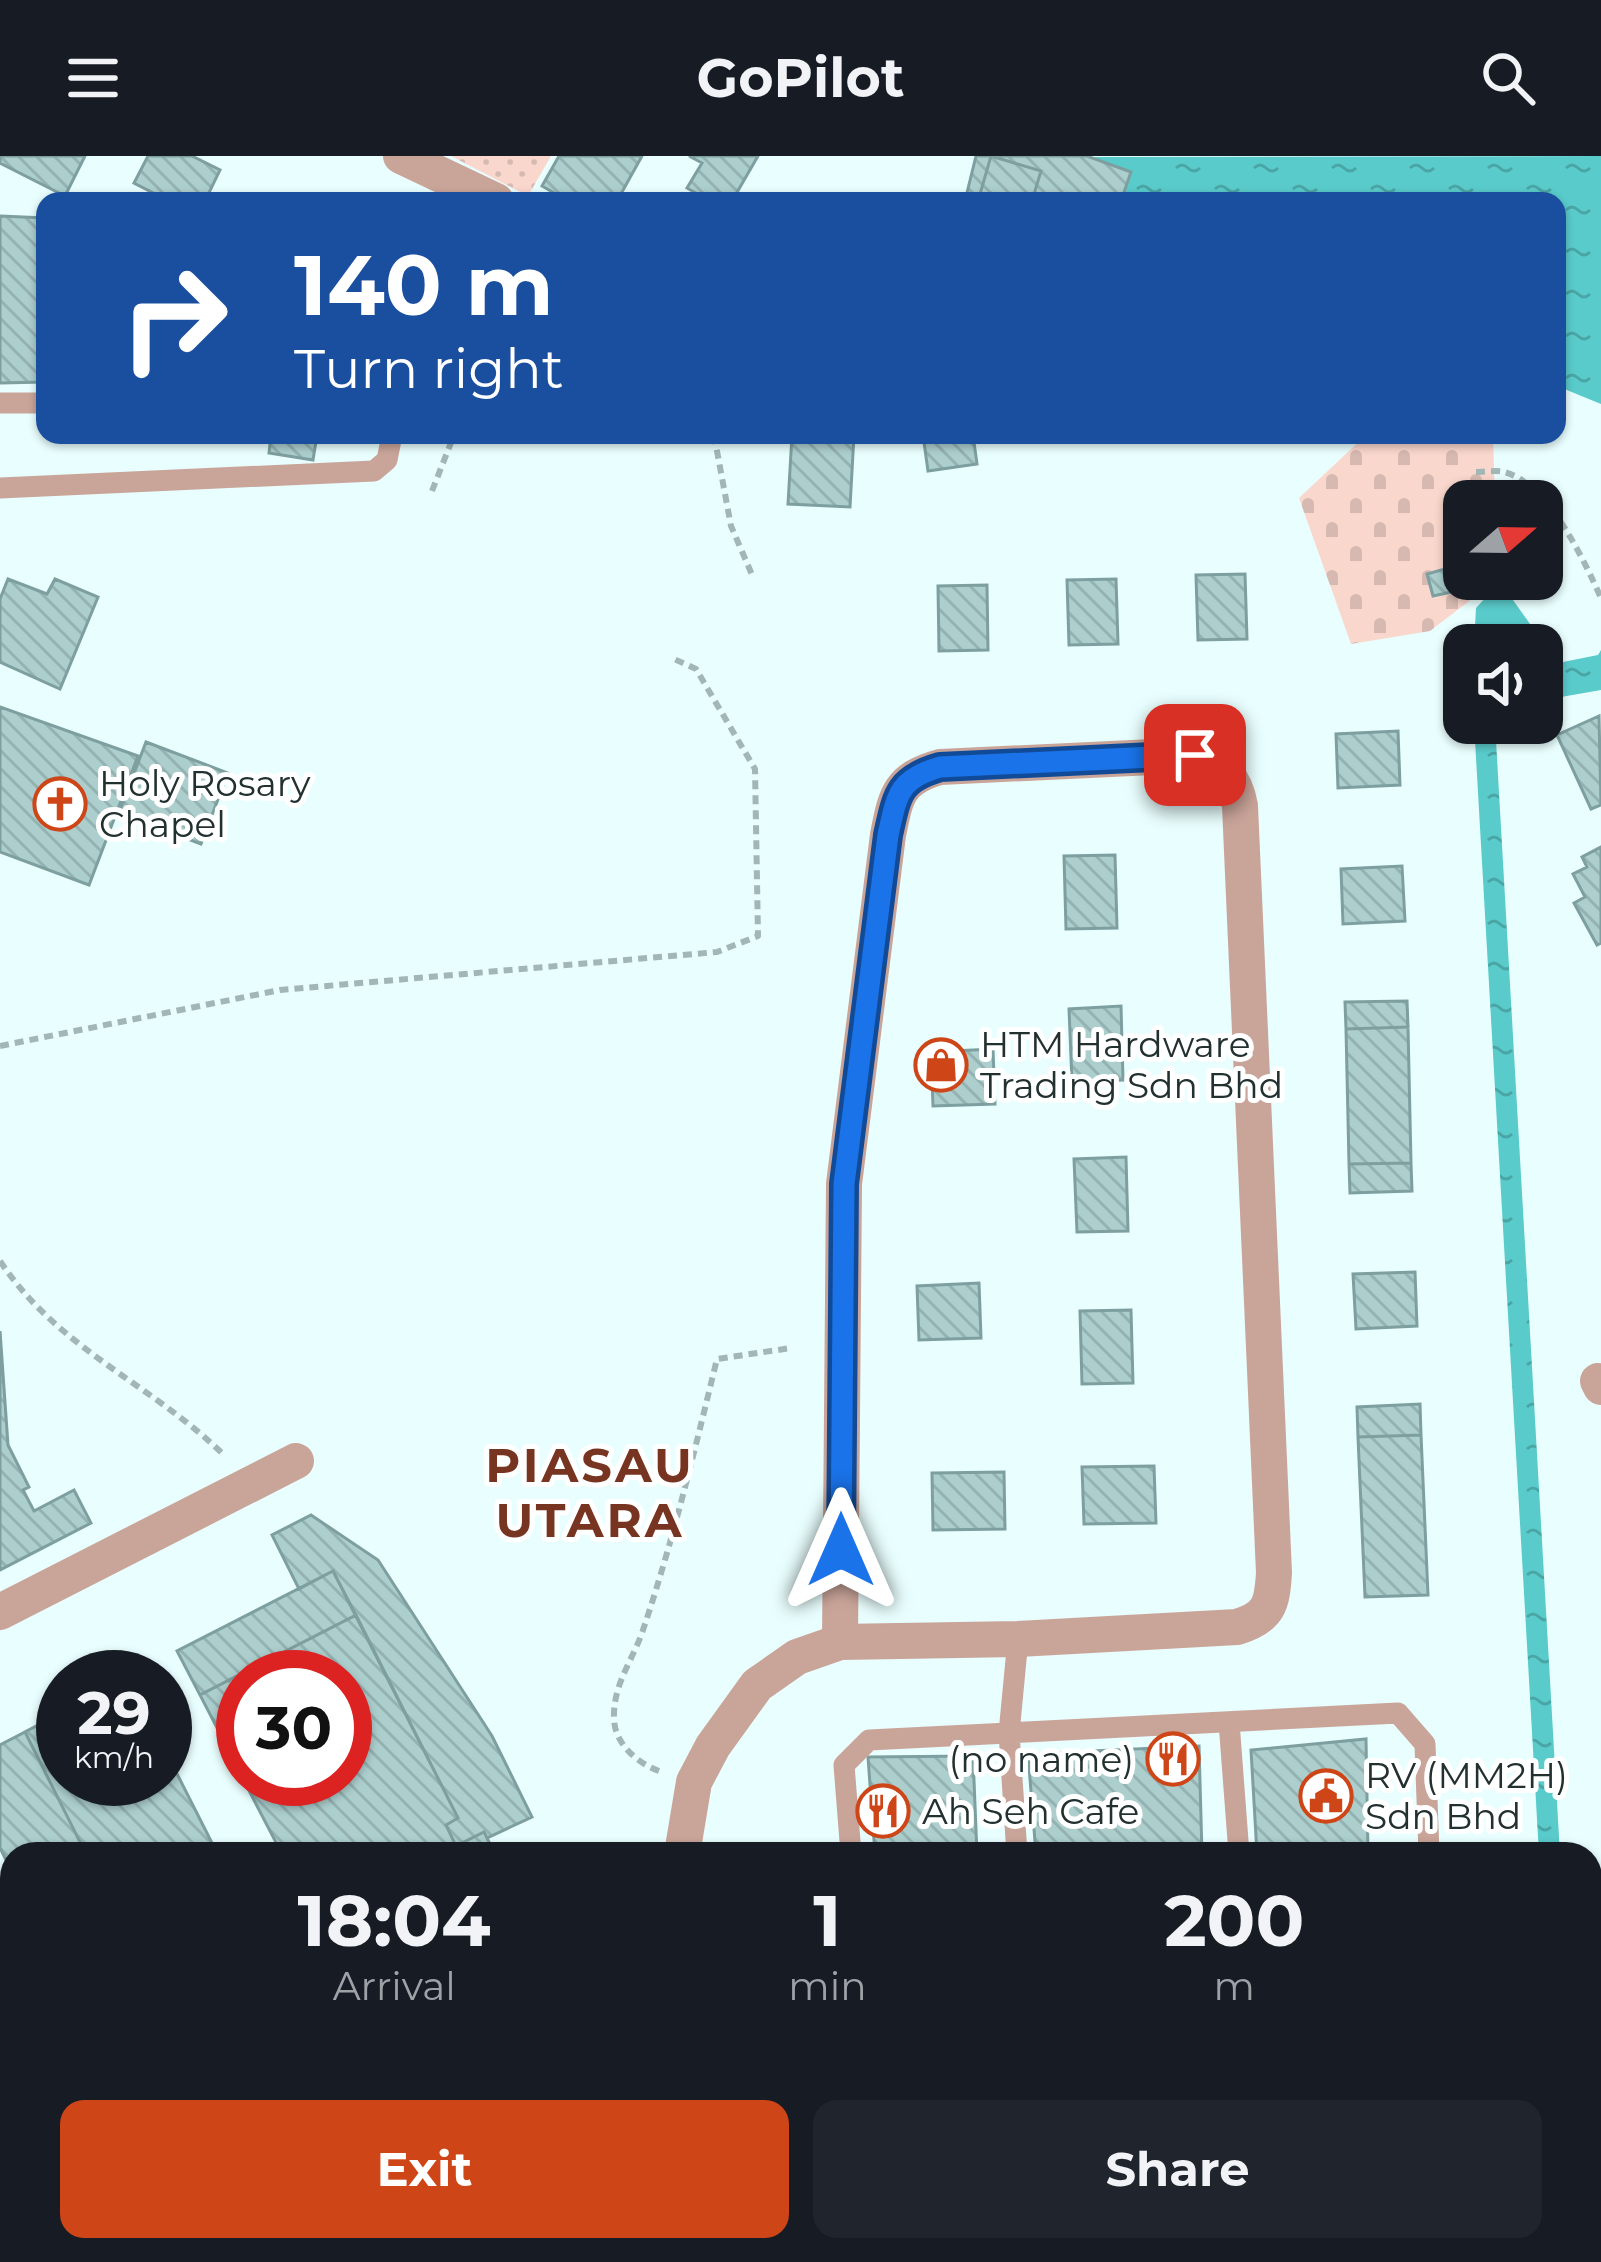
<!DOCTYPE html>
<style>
body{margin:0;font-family:Montserrat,sans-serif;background:#20242c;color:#f1f3f6;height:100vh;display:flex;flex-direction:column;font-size:45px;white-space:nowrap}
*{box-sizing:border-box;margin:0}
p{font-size:39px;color:#9ea1a6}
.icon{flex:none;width:66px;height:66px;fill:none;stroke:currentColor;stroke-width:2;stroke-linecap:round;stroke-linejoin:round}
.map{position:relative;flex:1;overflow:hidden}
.drawer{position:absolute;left:0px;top:1686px;width:1602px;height:420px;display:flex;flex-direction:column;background:#171b24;border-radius:36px 36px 0 0;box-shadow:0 3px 9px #0004}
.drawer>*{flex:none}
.guide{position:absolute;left:36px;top:36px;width:1530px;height:252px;border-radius:24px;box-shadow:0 3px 9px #0004;background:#1a4fa0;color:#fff;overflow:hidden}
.needle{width:78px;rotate:70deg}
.buttons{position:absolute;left:1443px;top:324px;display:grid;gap:24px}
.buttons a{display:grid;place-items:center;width:120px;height:120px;border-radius:24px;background:#171b24;box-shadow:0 3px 9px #0004;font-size:60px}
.speed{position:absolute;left:36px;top:1494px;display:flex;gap:24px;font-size:60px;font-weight:700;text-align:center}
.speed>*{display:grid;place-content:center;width:156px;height:156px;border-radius:50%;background:#171b24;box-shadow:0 3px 9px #0004;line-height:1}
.speed small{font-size:30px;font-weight:400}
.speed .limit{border:18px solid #d22;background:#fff;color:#111}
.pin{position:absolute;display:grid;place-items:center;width:102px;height:102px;color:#fff;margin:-51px;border-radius:24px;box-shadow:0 6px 18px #0006}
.me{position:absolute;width:132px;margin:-66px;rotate:0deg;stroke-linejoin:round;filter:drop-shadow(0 0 9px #0008)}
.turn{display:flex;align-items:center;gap:42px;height:252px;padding:0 60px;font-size:54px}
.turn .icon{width:156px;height:156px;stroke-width:2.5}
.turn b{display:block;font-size:84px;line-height:102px}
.eta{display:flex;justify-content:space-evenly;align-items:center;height:204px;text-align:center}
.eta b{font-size:72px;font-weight:700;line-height:84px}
.primary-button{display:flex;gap:24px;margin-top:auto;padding:24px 60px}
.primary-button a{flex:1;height:138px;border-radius:24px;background:#ce4617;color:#fff;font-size:48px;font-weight:700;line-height:138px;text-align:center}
.primary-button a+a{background:#20242c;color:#f1f3f6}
header{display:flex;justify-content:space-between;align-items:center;height:156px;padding:0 60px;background:#171b24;font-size:54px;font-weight:700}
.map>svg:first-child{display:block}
</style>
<header><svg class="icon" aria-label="menu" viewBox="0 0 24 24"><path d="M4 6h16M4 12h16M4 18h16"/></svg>GoPilot<svg class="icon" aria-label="search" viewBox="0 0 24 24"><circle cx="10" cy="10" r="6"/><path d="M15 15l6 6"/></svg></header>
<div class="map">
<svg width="1601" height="2106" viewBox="0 0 1601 2106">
<defs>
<pattern id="grass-dots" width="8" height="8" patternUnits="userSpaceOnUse" patternTransform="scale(3)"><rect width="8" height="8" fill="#fad7cd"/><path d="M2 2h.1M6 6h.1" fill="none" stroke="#d6b9b0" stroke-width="1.8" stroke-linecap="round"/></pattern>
<pattern id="cemetery-stones" width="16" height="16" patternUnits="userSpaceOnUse" patternTransform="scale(3)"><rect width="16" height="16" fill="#fad7cd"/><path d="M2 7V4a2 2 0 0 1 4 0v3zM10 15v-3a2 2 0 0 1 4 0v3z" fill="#d6b9b0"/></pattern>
<pattern id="water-ripples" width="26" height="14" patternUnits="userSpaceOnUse" patternTransform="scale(3)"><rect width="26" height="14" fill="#5acbcb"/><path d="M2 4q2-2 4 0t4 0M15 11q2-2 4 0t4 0" fill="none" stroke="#4aa5a5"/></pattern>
<pattern id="building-back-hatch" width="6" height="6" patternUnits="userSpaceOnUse" patternTransform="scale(3)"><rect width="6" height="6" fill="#accfce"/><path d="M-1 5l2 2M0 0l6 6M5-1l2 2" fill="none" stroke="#94b2b1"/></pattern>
</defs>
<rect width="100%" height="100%" fill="#e9fefe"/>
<path fill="url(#grass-dots)" d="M 451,0 L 551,0 L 528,40 Z"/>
<path fill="url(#cemetery-stones)" d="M 1366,279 L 1493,281 L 1495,345 L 1464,345 L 1464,423 L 1498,423 L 1430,475 L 1351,488 L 1299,342 Z"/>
<path fill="url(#water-ripples)" d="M 1601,0 L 1601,248 L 1557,230 L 1557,45 L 1121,45 L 1130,16 L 1087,1 Z
M 1499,439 L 1513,444 L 1558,507 L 1598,499 L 1601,494 L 1601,534 L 1561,541 L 1542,521 L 1542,489 L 1474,489 L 1476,452 L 1487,440 Z
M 1474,567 L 1495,567 L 1560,1698 L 1539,1698 Z"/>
<path fill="url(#building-back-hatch)" stroke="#7e9f9f" stroke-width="3" d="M 0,0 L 85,0 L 65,40 L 0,7 Z
M 148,0 L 192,0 L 220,14 L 205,45 L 169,45 L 134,27 Z
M 559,0 L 642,0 L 617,45 L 568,45 L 542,30 Z
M 689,0 L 758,0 L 732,45 L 710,45 L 687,32 L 702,7 Z
M 976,0 L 1087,0 L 1131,16 L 1121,45 L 965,45 Z
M 991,0 L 1041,15 L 1032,45 L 978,45 Z
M 0,60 L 45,62 L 45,226 L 0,227 Z
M 271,279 L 317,279 L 313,304 L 269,297 Z
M 792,279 L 854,279 L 850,351 L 788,348 Z
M 923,279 L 973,279 L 977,308 L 928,315 Z
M 1455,410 L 1461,434 L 1433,440 L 1427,418 Z
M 1245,418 L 1247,483 L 1198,484 L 1196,419 Z
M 8,423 L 47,438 L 55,423 L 98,441 L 60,533 L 0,506 L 0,443 Z
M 1116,423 L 1118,488 L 1069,489 L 1067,424 Z
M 987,429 L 988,494 L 939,495 L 938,430 Z
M 0,551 L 138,600 L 89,729 L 0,696 Z
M 1599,560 L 1601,649 L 1591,653 L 1557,579 Z
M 1398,575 L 1400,629 L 1338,632 L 1336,578 Z
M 146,586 L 228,617 L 201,688 L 119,657 Z
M 1601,691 L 1601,787 L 1597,789 L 1574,747 L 1585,741 L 1573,718 L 1587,711 L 1582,701 Z
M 1115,699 L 1117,772 L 1066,773 L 1064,700 Z
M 1402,710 L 1405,765 L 1343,768 L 1341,713 Z
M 1407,845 L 1408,871 L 1346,873 L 1345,846 Z
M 1121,850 L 1123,924 L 1072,926 L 1069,853 Z
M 1408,871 L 1411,1007 L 1349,1008 L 1346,873 Z
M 993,893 L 995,948 L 933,950 L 931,896 Z
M 1126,1001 L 1128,1075 L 1077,1076 L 1074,1003 Z
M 1411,1007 L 1412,1035 L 1350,1037 L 1349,1008 Z
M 1415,1116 L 1417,1170 L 1356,1173 L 1353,1118 Z
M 979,1127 L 981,1182 L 919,1184 L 917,1130 Z
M 1131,1154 L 1133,1227 L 1082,1228 L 1080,1155 Z
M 0,1175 L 8,1289 L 29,1331 L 23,1334 L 34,1355 L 74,1334 L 91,1367 L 0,1414 Z
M 1420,1248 L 1421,1279 L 1358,1281 L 1357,1251 Z
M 1421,1279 L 1428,1439 L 1365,1441 L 1358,1281 Z
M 1154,1310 L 1156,1367 L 1084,1368 L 1082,1311 Z
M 1004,1316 L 1005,1373 L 933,1374 L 932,1317 Z
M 311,1359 L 378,1404 L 492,1580 L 532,1661 L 487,1682 L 484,1676 L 456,1690 L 446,1669 L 458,1662 L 333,1415 L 299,1433 L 272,1379 Z
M 333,1415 L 356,1459 L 200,1539 L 177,1495 Z
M 356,1459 L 458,1662 L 446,1669 L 456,1690 L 448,1694 L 450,1698 L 282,1698 L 243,1623 L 345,1623 L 345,1521 L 243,1521 L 243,1622 L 200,1539 Z
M 63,1556 L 63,1623 L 165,1623 L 165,1594 L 215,1693 L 206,1698 L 86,1698 L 25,1576 Z
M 25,1576 L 86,1698 L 12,1698 L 12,1716 L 0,1692 L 0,1589 Z
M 1366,1583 L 1368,1698 L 1257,1698 L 1251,1594 Z
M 1199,1590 L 1202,1698 L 1036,1698 L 1028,1598 Z
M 973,1600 L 977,1698 L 875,1698 L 868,1601 Z
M 484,1676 L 495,1698 L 450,1698 L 448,1694 Z
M 522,2094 L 704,2094 L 710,2106 L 528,2106 Z
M 1434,2094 L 1478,2094 L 1482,2106 L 1438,2106 Z"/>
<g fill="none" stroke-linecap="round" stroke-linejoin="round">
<path stroke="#a3b6b6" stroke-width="6" stroke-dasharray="9 6" stroke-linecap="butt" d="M 714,279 L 731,370 L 753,421
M 1476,316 C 1484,316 1497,314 1504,316 C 1548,327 1584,404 1601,442
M 432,335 L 454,279
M 0,890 L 280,834 L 717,796 L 758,780 L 755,613 L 696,513 L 674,503
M 0,1105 C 59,1194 152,1228 225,1300
M 659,1615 C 637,1607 614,1587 614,1562 C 613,1528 633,1504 643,1474 C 673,1385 695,1293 717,1203 L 791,1192"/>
<path stroke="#c9a499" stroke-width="21" d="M 0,247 L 45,247
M 0,332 L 374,315 L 387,304 L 392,279
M 1229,1566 L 1239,1698
M 851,1698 L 844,1609 L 869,1584 L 1398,1557 L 1425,1588 L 1429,1698
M 1017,1698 L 1009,1577 L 1018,1483"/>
<path stroke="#c9a499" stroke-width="36" d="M 401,0 L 496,45
M 1598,1225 L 1601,1231
M 0,1456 L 296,1305
M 682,1698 L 694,1626 L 713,1590 L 757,1529 L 797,1501 L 840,1486 L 1018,1483 L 1237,1471 C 1269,1461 1272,1449 1274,1417 L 1240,650 C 1235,622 1222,608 1195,599 L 940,611 C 898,623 896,639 888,679 L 844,1028 L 840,1486
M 1590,1867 L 1601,1862
M 0,1924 L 12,1949
M 82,2094 L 88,2106
M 435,2094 L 441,2106
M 1033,2106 L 1084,2094"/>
<path stroke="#af7b6b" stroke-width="36" d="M 831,2094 L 837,2106
M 900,2094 L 915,2106
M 284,2106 L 309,2094"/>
</g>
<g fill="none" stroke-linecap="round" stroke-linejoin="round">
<g stroke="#114b97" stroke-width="30">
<path id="route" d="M 841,1394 L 844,1028 L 888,679 C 897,639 898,623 940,611 L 1195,599"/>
</g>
<use href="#route" stroke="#1a73e8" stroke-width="21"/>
</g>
<defs>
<g id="church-ring" transform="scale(2.7)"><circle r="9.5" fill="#fff" stroke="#ce4617" stroke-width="1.5"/><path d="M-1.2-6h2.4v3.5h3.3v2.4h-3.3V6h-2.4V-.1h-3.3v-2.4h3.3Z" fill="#ce4617"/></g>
<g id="shop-ring" transform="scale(2.7)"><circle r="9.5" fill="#fff" stroke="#ce4617" stroke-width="1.5"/><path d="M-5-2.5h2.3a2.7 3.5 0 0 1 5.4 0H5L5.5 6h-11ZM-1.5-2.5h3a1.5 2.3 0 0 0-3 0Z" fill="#ce4617"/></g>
<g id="restaurant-ring" transform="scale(2.7)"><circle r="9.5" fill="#fff" stroke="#ce4617" stroke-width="1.5"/><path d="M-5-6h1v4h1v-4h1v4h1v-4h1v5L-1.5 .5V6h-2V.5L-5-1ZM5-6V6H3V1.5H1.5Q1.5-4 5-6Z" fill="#ce4617"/></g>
<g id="civic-ring" transform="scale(2.7)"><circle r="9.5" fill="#fff" stroke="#ce4617" stroke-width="1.5"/><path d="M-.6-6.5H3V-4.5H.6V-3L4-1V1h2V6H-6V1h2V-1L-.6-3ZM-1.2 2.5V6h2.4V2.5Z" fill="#ce4617"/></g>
</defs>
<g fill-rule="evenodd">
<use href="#church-ring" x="60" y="648"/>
<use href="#shop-ring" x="941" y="909"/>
<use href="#restaurant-ring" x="1173" y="1603"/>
<use href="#civic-ring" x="1326" y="1640"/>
<use href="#restaurant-ring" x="883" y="1655"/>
</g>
<g text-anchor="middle" stroke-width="10" stroke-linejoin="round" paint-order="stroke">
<g font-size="36" fill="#233030" stroke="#fff" text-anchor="start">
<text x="99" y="640">Holy Rosary<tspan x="99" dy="41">Chapel</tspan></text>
<text x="980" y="901">HTM Hardware<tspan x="980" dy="41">Trading Sdn Bhd</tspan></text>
<text x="1134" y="1616" text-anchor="end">(no name)</text>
<text x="1365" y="1632">RV (MM2H)<tspan x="1365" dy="41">Sdn Bhd</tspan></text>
<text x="922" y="1668">Ah Seh Cafe</text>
</g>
<g font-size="48" font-weight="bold" letter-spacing="3" fill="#773420" stroke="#fff">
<text x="590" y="1326">PIASAU<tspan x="590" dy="55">UTARA</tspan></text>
</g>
</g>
</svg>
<div class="buttons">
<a><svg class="needle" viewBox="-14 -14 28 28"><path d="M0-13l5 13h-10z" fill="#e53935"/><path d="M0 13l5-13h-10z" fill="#9ea1a6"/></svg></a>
<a><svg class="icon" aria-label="sound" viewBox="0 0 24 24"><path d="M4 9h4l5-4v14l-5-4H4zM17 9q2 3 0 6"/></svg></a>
</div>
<div class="speed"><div>29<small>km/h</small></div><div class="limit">30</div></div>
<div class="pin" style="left:1195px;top:599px;background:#d93025"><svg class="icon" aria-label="arrive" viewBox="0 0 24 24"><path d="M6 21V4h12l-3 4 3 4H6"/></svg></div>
<svg class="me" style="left:841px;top:1394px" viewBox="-20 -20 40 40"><path d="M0-17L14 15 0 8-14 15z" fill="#1a73e8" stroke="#fff" stroke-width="4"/></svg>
<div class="guide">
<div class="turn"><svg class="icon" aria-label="right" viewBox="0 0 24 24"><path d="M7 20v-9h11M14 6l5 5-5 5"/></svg><div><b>140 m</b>Turn right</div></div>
</div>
<section class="drawer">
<div class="eta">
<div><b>18:04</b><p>Arrival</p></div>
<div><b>1</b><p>min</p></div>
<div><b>200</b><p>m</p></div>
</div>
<div class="primary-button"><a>Exit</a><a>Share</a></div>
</section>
</div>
